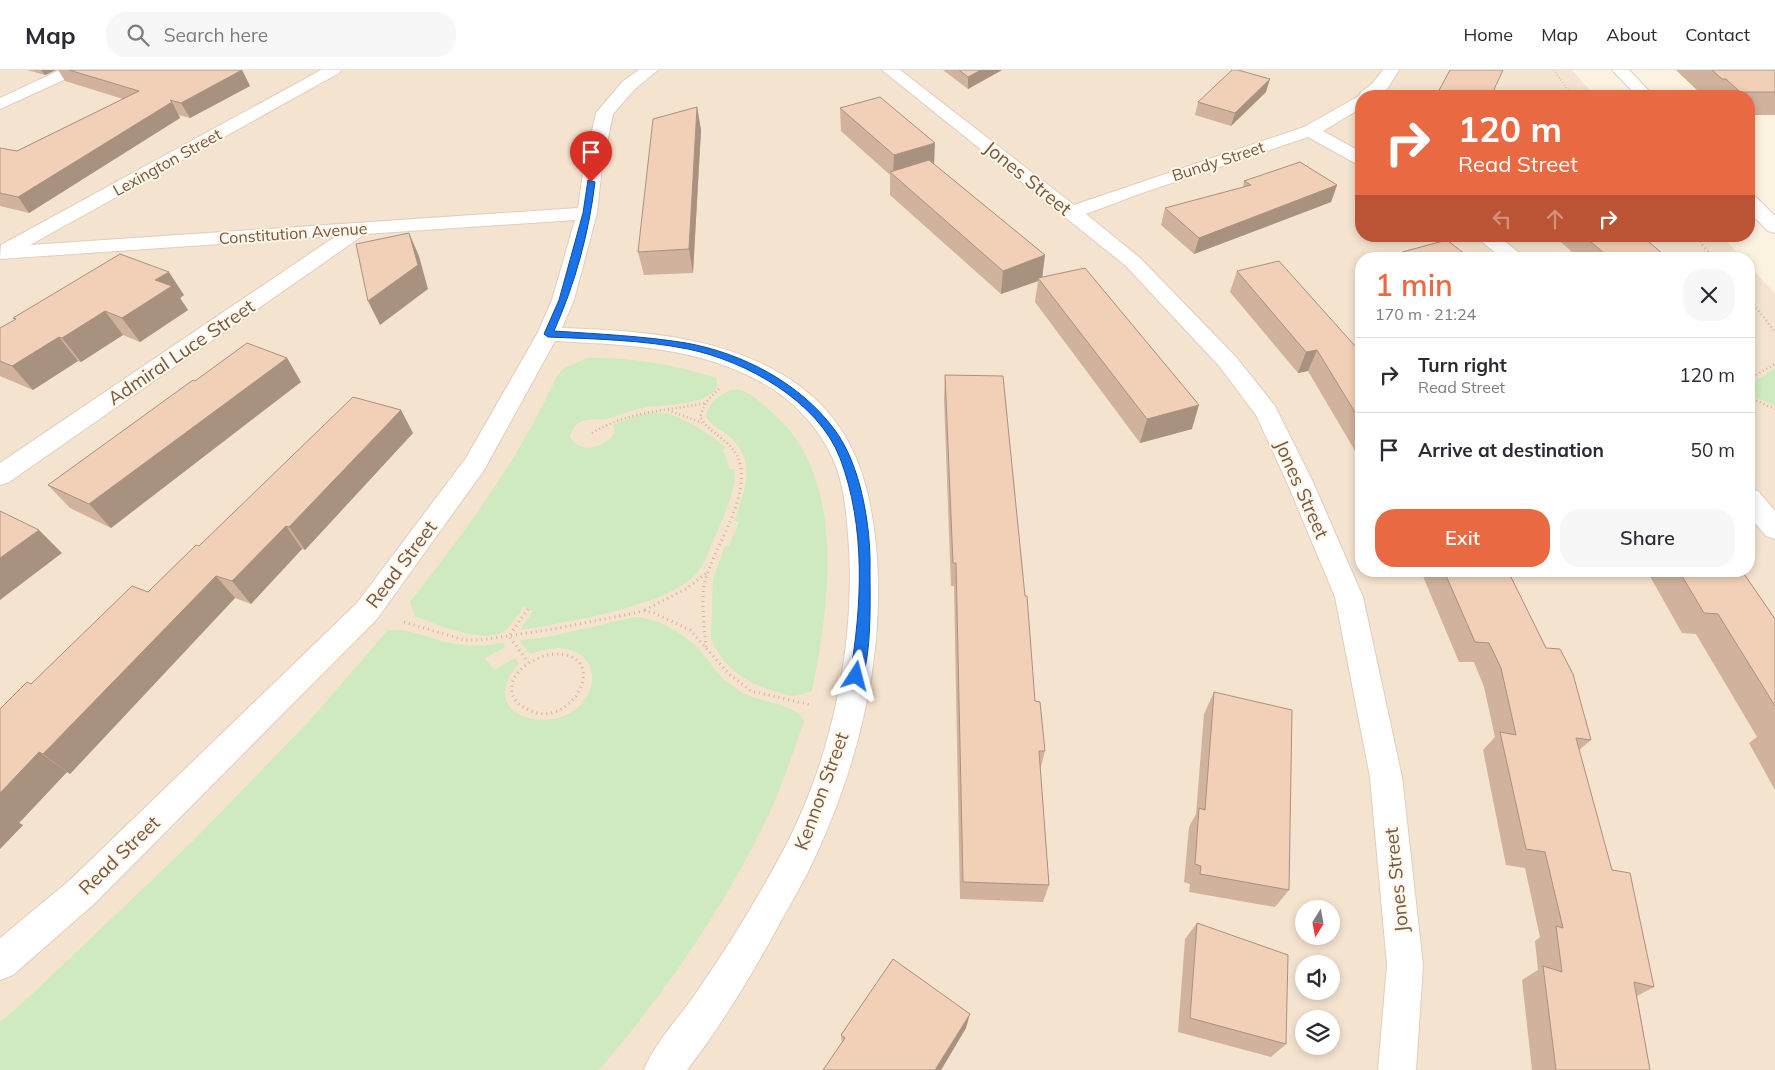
<!DOCTYPE html>
<meta charset="utf-8">
<style>
body{margin:0;font-family:Mulish,sans-serif;background:#f7f7f7;color:#2b2b33;height:100vh;display:flex;flex-direction:column;font-size:19px;white-space:nowrap}
*{box-sizing:border-box;margin:0}
p{font-size:16px;color:#7c7c81}
.icon{flex:none;width:28px;height:28px;fill:none;stroke:currentColor;stroke-width:2;stroke-linecap:round;stroke-linejoin:round}
.map{position:relative;flex:1;overflow:hidden}
.details{position:absolute;left:1355px;top:182px;width:400px;height:325px;display:flex;flex-direction:column;background:#fff;border-radius:20px;box-shadow:0 2px 8px #0003}
.details>*{flex:none}
.banner{position:absolute;left:1355px;top:20px;width:400px;height:152px;border-radius:20px;box-shadow:0 2px 8px #0003;background:#e96a42;color:#fff;overflow:hidden}
.needle{width:32px;rotate:191deg}
.fabs{position:absolute;left:1295px;top:830px;display:grid;gap:10px}
.fabs a{display:grid;place-items:center;width:45px;height:45px;border-radius:50%;background:#fff;box-shadow:0 2px 8px #0003;font-size:25px}
.pin{position:absolute;display:grid;place-items:center;width:42px;height:42px;color:#fff;margin:-51px -21px;border-radius:50% 50% 50% 0;rotate:-45deg;box-shadow:0 0 5px #0007}
.pin .icon{rotate:45deg}
.me{position:absolute;width:55px;margin:-28px;rotate:9deg;stroke-linejoin:round;filter:drop-shadow(0 0 4px #0008)}
.turn{display:flex;align-items:center;gap:18px;height:105px;padding:0 20px;font-size:22px}
.turn .icon{width:65px;height:65px;stroke-width:2.5}
.turn b{display:block;font-size:35px;line-height:42px}
.lanes{display:flex;align-items:center;height:48px;padding:0 20px;background:#0003;justify-content:center;gap:25px;direction:ltr}
.lanes .off{opacity:.35}
.round{display:grid;place-items:center;flex:none;width:52px;height:52px;border-radius:20px;background:#f7f7f7}
.head{display:flex;align-items:center;justify-content:space-between;height:85px;padding:0 20px}
h1{font-size:30px;font-weight:600;line-height:38px;color:#e96a42}
.action{display:flex;gap:10px;margin-top:auto;padding:10px 20px}
.action a{flex:1;height:58px;border-radius:20px;background:#e96a42;color:#fff;font-size:20px;font-weight:600;line-height:58px;text-align:center}
.action a+a{background:#f7f7f7;color:#2b2b33}
ul{padding:0;list-style:none}
li{display:flex;align-items:center;gap:15px;height:75px;padding:0 20px;border-top:1px solid #e1e1e2}
li div{flex:1}
li b{display:block;font-size:19px}
li em{font-style:normal}
header{display:flex;align-items:center;gap:30px;box-sizing:border-box;height:70px;padding:0 25px;background:#fff;border-bottom:1px solid #e1e1e2}
header strong{font-size:24px}
nav{display:flex;gap:28px;margin-inline-start:auto;font-size:18px}
.search{width:350px;height:45px;background:#f7f7f7;display:flex;align-items:center;gap:12px;box-sizing:border-box;padding:0 18px;border-radius:20px;color:#7c7c81;font-size:19px}
.map>svg:first-child{display:block}
</style>
<header>
<strong>Map</strong>
<div class="search"><svg class="icon" aria-label="search" viewBox="0 0 24 24"><circle cx="10" cy="10" r="6"/><path d="M15 15l6 6"/></svg>Search here</div>
<nav><a>Home</a><a>Map</a><a>About</a><a>Contact</a></nav>
</header>
<div class="map">
<svg width="1775" height="1000" viewBox="0 0 1775 1000">
<rect width="100%" height="100%" fill="#fcf2e0"/>
<path fill="#f4e3ce" fill-rule="evenodd" d="M 0,0 L 1572,0 L 1595,26 L 1361,26 L 1361,166 L 1722,166 L 1743,189 L 1361,189 L 1361,501 L 1749,501 L 1749,195 L 1775,224 L 1775,1000 L 0,1000 ZM 1304,839 L 1331,839 L 1331,866 L 1304,866 ZM 1304,894 L 1331,894 L 1331,921 L 1304,921 ZM 1304,949 L 1331,949 L 1331,976 L 1304,976 Z"/>
<path fill="#cfeabf" d="M 587,288 C 631,287 675,294 716,308 C 726,336 657,335 642,338 C 631,340 614,348 605,349 C 589,351 578,345 570,366 C 579,386 606,378 615,362 L 613,355 C 626,349 652,340 666,343 C 685,348 712,365 726,378 L 722,380 L 727,389 L 729,399 L 735,400 C 735,422 726,441 717,462 C 711,474 706,493 697,503 C 666,537 567,552 520,560 L 533,541 L 521,535 L 523,538 C 517,545 512,554 506,560 C 488,576 434,554 415,546 L 410,532 C 465,462 519,389 556,308 L 563,299 Z
M 1775,298 L 1775,336 L 1749,324 L 1749,315 Z
M 730,320 C 745,317 758,330 769,340 C 848,404 830,532 812,621 C 807,622 799,626 794,626 C 789,626 783,623 778,622 C 749,615 723,598 711,569 L 713,509 L 725,476 L 729,476 L 739,452 L 734,451 C 744,421 758,393 731,368 C 724,361 714,357 707,349 C 705,336 719,325 730,320 Z
M 635,547 C 657,548 683,563 699,579 C 707,588 714,600 723,609 C 728,613 733,616 738,620 C 754,633 800,633 804,652 C 792,684 782,717 767,748 C 723,839 665,923 599,1000 L 0,1000 L 0,952 L 27,929 L 194,770 L 311,649 L 388,560 C 410,559 421,565 441,571 C 463,576 482,577 503,573 L 505,577 L 485,588 L 494,600 L 516,588 L 518,594 C 468,654 577,672 591,616 C 597,594 580,579 560,578 C 550,578 539,581 530,584 L 520,572 L 521,570 L 548,567 Z"/>
<g fill="none" stroke-linecap="round" stroke-linejoin="round">
<g stroke="#e0cebc" stroke-width="2">
<path id="street" d="M 60,0 L 81,0 L 79,3 L 0,39 L 0,28 Z
M 321,0 L 341,0 L 339,3 L 30,175 L 578,138 L 584,96 L 596,43 L 623,11 L 639,0 L 658,0 L 635,19 L 613,44 L 602,96 L 597,143 L 574,230 L 562,258 C 643,261 730,266 798,315 C 850,353 868,405 875,467 C 888,580 859,696 810,798 C 801,816 791,833 781,851 C 753,903 723,953 687,1000 L 644,1000 C 655,972 679,948 696,923 C 728,877 758,828 784,779 C 833,686 857,569 848,464 C 846,438 843,410 832,387 C 820,360 798,336 774,320 C 708,277 631,275 555,271 L 484,400 L 377,549 L 94,834 L 13,905 L 0,910 L 0,868 L 70,810 L 357,533 L 466,388 L 537,264 L 552,230 L 575,150 L 365,164 L 9,412 L 0,415 L 0,393 L 336,166 L 0,189 L 1,175 Z
M 882,0 L 900,0 L 1074,135 L 1304,57 L 1359,26 L 1361,22 L 1372,14 L 1383,0 L 1399,0 C 1386,20 1387,26 1361,26 L 1361,38 L 1323,61 L 1361,82 L 1361,94 L 1355,93 L 1308,67 L 1139,124 L 1086,144 L 1140,188 L 1236,287 L 1275,336 L 1312,410 L 1363,527 L 1402,707 L 1423,895 L 1416,1000 L 1378,1000 L 1387,895 L 1370,707 L 1335,527 L 1286,410 L 1256,345 L 1220,297 L 1126,196 Z
M 1612,0 L 1629,0 L 1654,26 L 1637,26 Z
M 1749,125 L 1756,127 L 1775,146 L 1775,163 L 1768,161 L 1749,142 Z
M 1475,166 L 1498,166 L 1527,189 L 1503,189 Z
M 1749,419 L 1758,421 L 1775,441 L 1775,469 L 1766,466 L 1749,446 Z"/>
</g>
<path stroke="#d7b39b" stroke-width="2" stroke-dasharray="0.5 2.5" stroke-linecap="butt" d="M 1554,0 L 1572,26
M 1694,166 L 1704,176"/>
<path stroke="#d7b39b" stroke-width="2.5" stroke-dasharray="1 3" stroke-linecap="butt" d="M 1702,175 L 1716,189
M 1749,228 L 1775,262
M 1749,309 L 1775,294
M 719,319 L 706,332 L 700,346 C 709,366 734,369 740,394
M 1749,327 L 1775,339
M 668,340 L 702,353
M 592,363 C 629,341 665,341 706,333"/>
<path stroke="#d7b39b" stroke-width="3" stroke-dasharray="1 4" stroke-linecap="butt" d="M 528,539 L 509,566 L 528,592
M 645,540 L 686,519 L 708,502
M 404,552 L 464,570 L 481,570 L 554,559 L 644,541 L 654,543 L 690,560 L 729,604 L 751,621 L 811,635
M 706,577 C 704,560 701,527 705,511 C 715,475 749,430 740,393
M 552,584 C 615,581 571,664 527,639 C 521,636 514,631 512,623 C 508,602 535,587 552,584 Z"/>
<use href="#street" fill="#fff" fill-rule="evenodd"/>
</g>
<path fill="#d0b29d" d="M 27,0 L 56,0 L 45,5 Z
M 58,0 L 242,0 L 250,16 L 190,48 L 179,45 L 180,48 L 29,143 L 0,136 L 0,78 L 17,81 L 123,29 L 65,11 Z
M 943,0 L 1002,0 L 968,19 Z
M 1676,0 L 1775,0 L 1775,45 L 1749,45 L 1749,26 L 1703,26 Z
M 1266,22 L 1231,56 L 1195,45 L 1198,32 Z
M 697,37 L 701,60 L 693,203 L 644,205 L 638,182 Z
M 840,38 L 934,94 L 1045,185 L 1042,207 L 1192,359 L 1140,373 L 1035,232 L 1038,211 L 1001,224 L 890,125 L 890,105 L 841,61 Z
M 1244,111 L 1337,115 L 1331,132 L 1194,184 L 1161,155 L 1165,138 L 1243,118 Z
M 1554,166 L 1639,166 L 1669,189 L 1580,189 Z
M 1402,182 L 1471,189 L 1399,189 Z
M 1237,201 L 1355,276 L 1361,275 L 1361,391 L 1308,301 L 1298,303 L 1230,222 Z
M 184,225 L 180,228 L 188,240 L 140,272 L 123,265 L 81,292 L 78,291 L 33,320 L 0,306 L 0,258 L 15,250 L 13,248 Z
M 287,288 L 301,312 L 111,458 L 70,438 L 48,415 L 195,311 Z
M 945,305 L 1035,631 L 1045,681 L 1040,700 L 1049,815 L 1043,832 L 960,829 L 954,516 L 951,516 L 944,329 Z
M 413,363 L 305,480 L 302,479 L 251,534 L 235,528 L 70,704 L 67,702 L 19,753 L 23,755 L 0,779 L 31,614 L 148,522 L 199,476 Z
M 1424,501 L 1508,501 L 1546,578 L 1591,670 L 1579,680 L 1612,800 L 1654,917 L 1637,926 L 1650,1000 L 1532,1000 L 1522,910 L 1538,900 L 1535,871 L 1540,867 L 1525,798 L 1506,795 L 1483,680 L 1495,667 L 1484,617 L 1474,592 L 1459,592 L 1422,504 Z
M 1647,501 L 1742,501 L 1775,549 L 1775,720 L 1749,673 L 1757,667 L 1696,564 L 1682,563 Z
M 1214,622 L 1289,820 L 1275,837 L 1189,822 L 1190,814 L 1184,812 L 1189,757 L 1196,744 L 1204,644 Z
M 1197,853 L 1286,974 L 1271,987 L 1178,962 L 1185,869 Z
M 966,958 L 941,1000 L 823,1000 L 842,973 L 841,965 Z"/>
<path fill="#a99180" d="M 41,0 L 56,0 L 45,5 Z
M 242,0 L 250,16 L 190,48 L 181,33 Z
M 981,0 L 1002,0 L 968,19 L 968,7 Z
M 1270,9 L 1266,22 L 1231,56 L 1235,43 Z
M 172,32 L 180,48 L 29,143 L 18,127 Z
M 697,37 L 701,60 L 693,203 L 689,179 Z
M 935,73 L 934,96 L 893,105 L 894,85 Z
M 1337,115 L 1331,132 L 1194,184 L 1199,168 Z
M 409,163 L 419,186 L 428,219 L 380,255 L 368,231 Z
M 1045,185 L 1042,209 L 1038,208 L 1038,211 L 1001,224 L 1003,201 Z
M 169,202 L 184,225 L 180,228 L 188,240 L 140,272 L 122,248 L 155,210 Z
M 105,241 L 123,265 L 81,292 L 62,268 Z
M 59,267 L 78,291 L 33,320 L 12,296 Z
M 1317,280 L 1308,301 L 1298,303 L 1306,282 Z
M 287,288 L 301,312 L 111,458 L 89,434 Z
M 1199,335 L 1192,359 L 1140,373 L 1147,349 Z
M 401,340 L 413,363 L 305,480 L 289,457 Z
M 286,456 L 302,479 L 251,534 L 232,511 Z
M 39,460 L 62,483 L 0,530 L 0,488 Z
M 216,506 L 235,528 L 70,704 L 43,684 Z
M 39,682 L 67,702 L 19,753 L 23,755 L 0,779 L 0,723 Z
M 970,944 L 966,958 L 941,1000 L 935,1000 Z"/>
<path fill="#f2cfb7" stroke="#a99180" d="M 69,0 L 242,0 L 181,33 L 170,30 L 172,32 L 18,127 L 0,123 L 0,78 L 17,81 L 139,21 Z
M 959,0 L 981,0 L 968,7 Z
M 1232,0 L 1238,0 L 1270,9 L 1235,43 L 1198,32 Z
M 1450,0 L 1503,0 L 1491,26 L 1436,26 Z
M 1712,0 L 1775,0 L 1775,22 L 1740,22 L 1726,9 L 1722,9 Z
M 880,27 L 935,73 L 894,85 L 840,38 Z
M 697,37 L 689,179 L 638,182 L 653,49 Z
M 929,90 L 1045,185 L 1003,201 L 890,102 Z
M 1300,92 L 1337,115 L 1199,168 L 1165,138 L 1251,115 L 1244,111 Z
M 409,163 L 418,195 L 368,231 L 356,174 Z
M 1584,166 L 1639,166 L 1649,172 L 1669,189 L 1611,189 Z
M 1447,170 L 1471,189 L 1410,189 L 1402,182 Z
M 120,184 L 169,202 L 155,210 L 172,216 L 122,248 L 105,241 L 62,268 L 59,267 L 12,296 L 0,291 L 0,258 L 16,249 L 13,248 Z
M 1279,191 L 1355,276 L 1361,275 L 1361,352 L 1317,280 L 1306,282 L 1237,201 Z
M 1085,198 L 1199,335 L 1147,349 L 1038,208 Z
M 247,273 L 287,288 L 89,434 L 48,415 L 193,310 L 195,311 Z
M 945,305 L 1003,306 L 1025,526 L 1027,526 L 1035,631 L 1040,632 L 1045,681 L 1039,681 L 1049,815 L 963,812 L 956,493 L 953,493 Z
M 353,327 L 401,340 L 289,457 L 286,456 L 232,511 L 216,506 L 43,684 L 39,682 L 0,723 L 0,639 L 27,612 L 31,614 L 132,516 L 148,522 L 196,475 L 199,476 Z
M 0,441 L 39,460 L 0,488 Z
M 1444,501 L 1508,501 L 1546,578 L 1560,579 L 1573,604 L 1591,670 L 1576,668 L 1612,800 L 1630,803 L 1654,917 L 1634,912 L 1650,1000 L 1556,1000 L 1543,896 L 1562,902 L 1556,856 L 1563,858 L 1545,782 L 1526,779 L 1500,662 L 1516,665 L 1501,598 L 1489,573 L 1475,572 Z
M 1679,501 L 1742,501 L 1775,549 L 1775,636 L 1718,544 L 1704,543 Z
M 1214,622 L 1292,640 L 1289,820 L 1200,804 L 1201,796 L 1195,794 L 1199,738 L 1205,740 Z
M 1197,853 L 1288,885 L 1286,974 L 1190,948 Z
M 893,889 L 970,944 L 935,1000 L 823,1000 L 845,968 L 841,965 Z"/>
<path fill="#1a73e8" stroke="#114b97" d="M 588,110 L 595,112 C 589,163 575,214 554,261 C 598,264 643,266 686,273 C 742,283 800,313 834,359 C 861,394 871,457 870,500 C 870,528 872,586 861,610 L 856,611 L 852,610 L 850,606 C 862,535 866,457 840,388 C 818,331 746,291 688,279 C 643,270 595,269 548,267 L 544,264 L 559,230 L 583,143 Z"/>
<g text-anchor="middle" stroke-width="4" stroke-linejoin="round" paint-order="stroke">
<g font-size="16" fill="#735747" stroke="#fff6e6">
<text transform="translate(1218 91) rotate(-18)" y="6">Bundy Street</text>
<text transform="translate(167 92) rotate(-29)" y="6">Lexington Street</text>
<text transform="translate(293 163) rotate(-4)" y="6">Constitution Avenue</text>
</g>
<g font-size="19" fill="#735747" stroke="#fff6e6">
<text transform="translate(1028 108) rotate(39)" y="7">Jones Street</text>
<text transform="translate(181 282) rotate(-34)" y="7">Admiral Luce Street</text>
<text transform="translate(1302 419) rotate(66)" y="7">Jones Street</text>
<text transform="translate(401 494) rotate(-53)" y="7">Read Street</text>
<text transform="translate(821 721) rotate(-70)" y="7">Kennon Street</text>
<text transform="translate(119 785) rotate(-44)" y="7">Read Street</text>
<text transform="translate(1396 810) rotate(-96)" y="7">Jones Street</text>
</g>
</g>
</svg>
<div class="fabs">
<a><svg class="needle" viewBox="-14 -14 28 28"><path d="M0-13l5 13h-10z" fill="#e53935"/><path d="M0 13l5-13h-10z" fill="#7c7c81"/></svg></a>
<a><svg class="icon" aria-label="sound" viewBox="0 0 24 24"><path d="M4 9h4l5-4v14l-5-4H4zM17 9q2 3 0 6"/></svg></a>
<a><svg class="icon" aria-label="layers" viewBox="0 0 24 24"><path d="M12 4l9 5-9 5-9-5zM3 14l9 5 9-5"/></svg></a>
</div>
<div class="pin" style="left:591px;top:112px;background:#d93025"><svg class="icon" aria-label="arrive" viewBox="0 0 24 24"><path d="M6 21V4h12l-3 4 3 4H6"/></svg></div>
<svg class="me" style="left:856px;top:606px" viewBox="-20 -20 40 40"><path d="M0-17L14 15 0 8-14 15z" fill="#1a73e8" stroke="#fff" stroke-width="4"/></svg>
<div class="banner">
<div class="turn"><svg class="icon" aria-label="right" viewBox="0 0 24 24"><path d="M7 20v-9h11M14 6l5 5-5 5"/></svg><div><b>120 m</b>Read Street</div></div>
<div class="lanes"><svg class="icon off" aria-label="left" viewBox="0 0 24 24"><path d="M17 20v-9H6M10 6l-5 5 5 5"/></svg><svg class="icon off" aria-label="ahead" viewBox="0 0 24 24"><path d="M12 20V5M6 11l6-6 6 6"/></svg><svg class="icon" aria-label="right" viewBox="0 0 24 24"><path d="M7 20v-9h11M14 6l5 5-5 5"/></svg></div>
</div>
<section class="details">
<div class="head"><div><h1>1 min</h1><p>170 m · 21:24</p></div><a class="round"><svg class="icon" aria-label="close" viewBox="0 0 24 24"><path d="M6 6l12 12M18 6L6 18"/></svg></a></div>
<ul>
<li><svg class="icon" aria-label="right" viewBox="0 0 24 24"><path d="M7 20v-9h11M14 6l5 5-5 5"/></svg><div><b>Turn right</b><p>Read Street</p></div><em>120 m</em></li>
<li><svg class="icon" aria-label="arrive" viewBox="0 0 24 24"><path d="M6 21V4h12l-3 4 3 4H6"/></svg><div><b>Arrive at destination</b></div><em>50 m</em></li>
</ul>
<div class="action"><a>Exit</a><a>Share</a></div>
</section>
</div>
